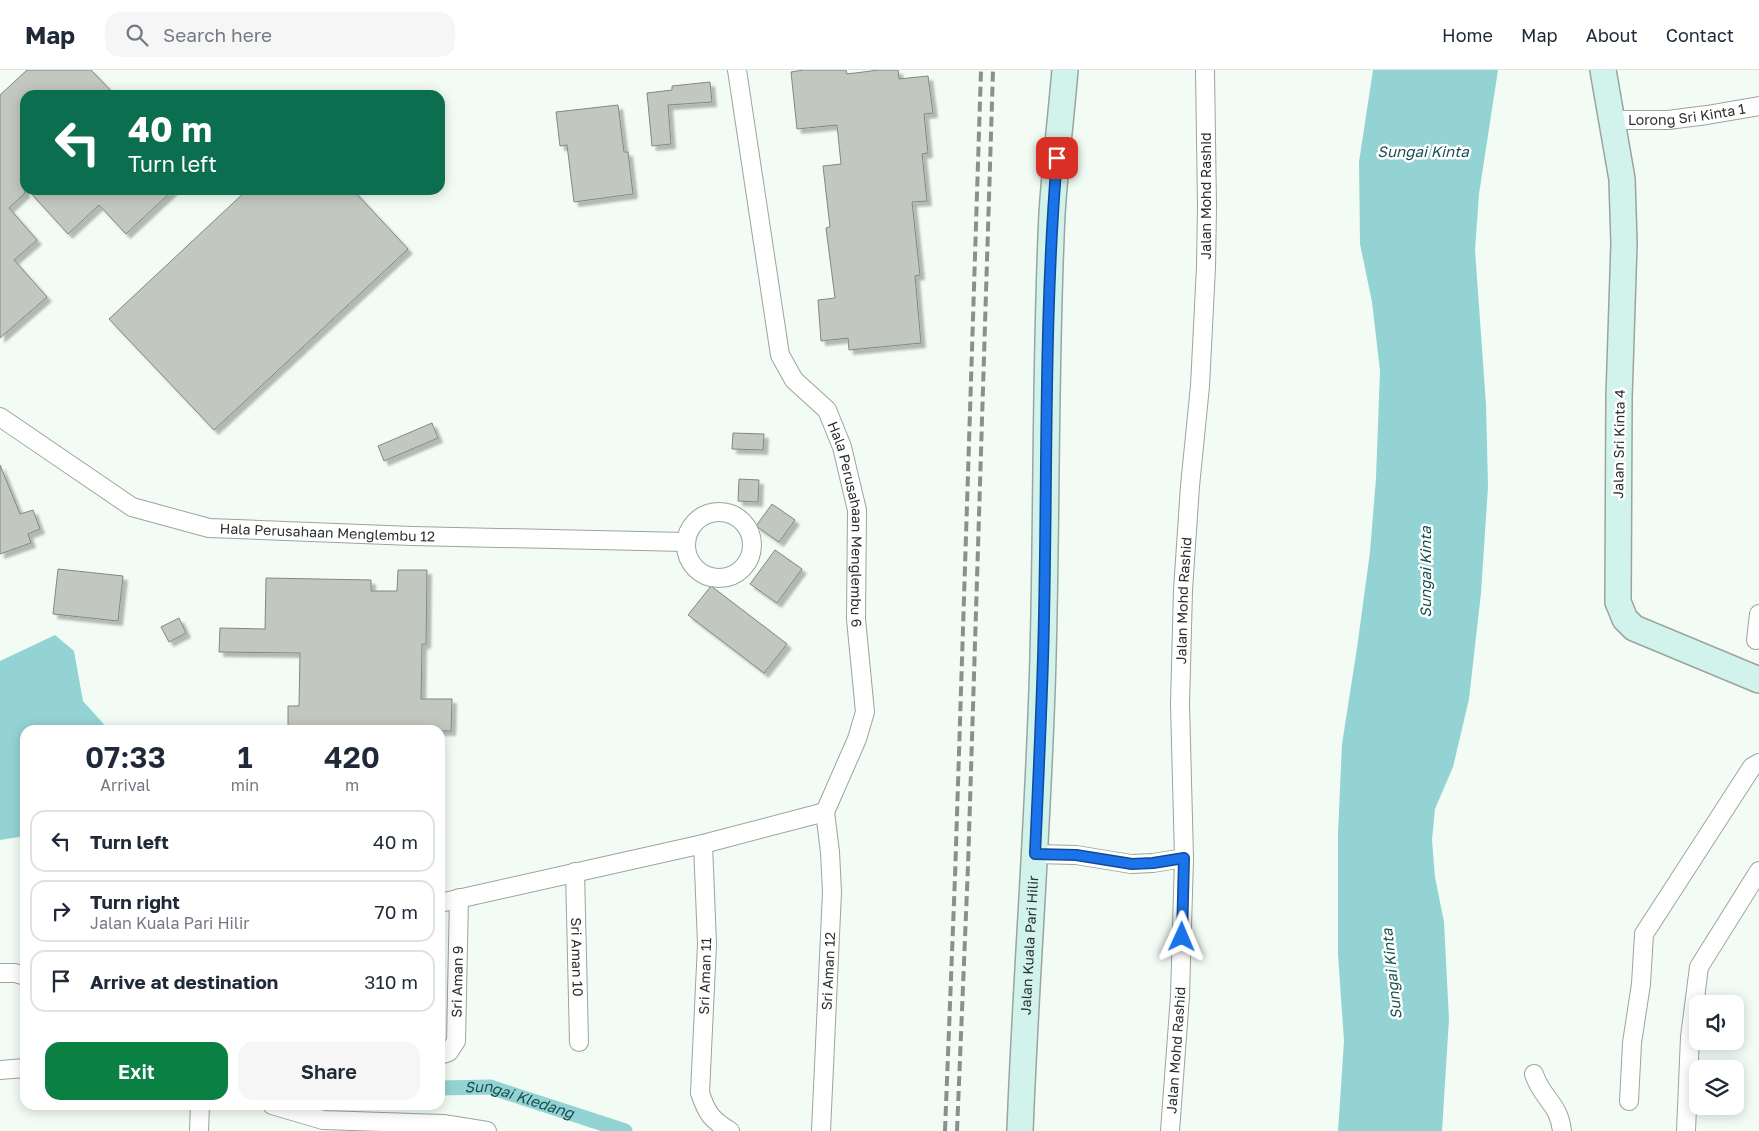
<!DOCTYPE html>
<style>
body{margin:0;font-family:"Golos Text",sans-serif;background:#f6f6f7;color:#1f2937;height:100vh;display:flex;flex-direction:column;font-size:19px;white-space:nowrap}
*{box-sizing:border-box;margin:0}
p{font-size:16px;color:#747a83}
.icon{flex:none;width:28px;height:28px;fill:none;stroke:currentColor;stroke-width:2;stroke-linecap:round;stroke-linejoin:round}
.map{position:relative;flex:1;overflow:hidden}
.side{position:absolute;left:20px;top:655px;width:425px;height:385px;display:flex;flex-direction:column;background:#fff;border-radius:15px;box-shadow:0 2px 12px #0003}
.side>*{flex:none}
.banner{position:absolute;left:20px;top:20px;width:425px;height:105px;border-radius:15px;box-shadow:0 2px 12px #0003;background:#0b6e4f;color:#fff;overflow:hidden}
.buttons{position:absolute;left:1689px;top:925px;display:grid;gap:10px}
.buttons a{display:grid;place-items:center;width:55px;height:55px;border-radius:10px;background:#fff;box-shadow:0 2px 12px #0003;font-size:25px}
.pin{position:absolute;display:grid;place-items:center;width:42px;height:42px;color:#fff;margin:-21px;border-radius:10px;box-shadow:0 2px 8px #0006}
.me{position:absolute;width:55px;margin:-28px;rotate:1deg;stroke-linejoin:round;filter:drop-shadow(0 0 4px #0008)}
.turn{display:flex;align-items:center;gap:18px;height:105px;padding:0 25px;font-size:22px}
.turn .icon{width:65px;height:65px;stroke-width:2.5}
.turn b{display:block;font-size:35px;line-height:42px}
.eta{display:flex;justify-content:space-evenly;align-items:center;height:85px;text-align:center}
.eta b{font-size:30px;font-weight:600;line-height:35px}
.primary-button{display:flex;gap:10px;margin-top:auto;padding:10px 25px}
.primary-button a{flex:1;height:58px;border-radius:15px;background:#0b8043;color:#fff;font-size:20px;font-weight:600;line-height:58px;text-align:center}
.primary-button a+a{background:#f6f6f7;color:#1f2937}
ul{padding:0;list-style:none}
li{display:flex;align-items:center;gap:15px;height:62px;margin:0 10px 8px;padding:0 15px;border:2px solid #e0e1e3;border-radius:15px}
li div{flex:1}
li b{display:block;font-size:19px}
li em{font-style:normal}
header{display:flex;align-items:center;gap:30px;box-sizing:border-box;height:70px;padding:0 25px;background:#fff;border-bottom:1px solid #e0e1e3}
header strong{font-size:24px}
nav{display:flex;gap:28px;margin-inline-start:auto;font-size:18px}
.search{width:350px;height:45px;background:#f6f6f7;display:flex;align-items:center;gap:12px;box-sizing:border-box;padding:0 18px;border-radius:15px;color:#747a83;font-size:19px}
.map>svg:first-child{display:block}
</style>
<header>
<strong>Map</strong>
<div class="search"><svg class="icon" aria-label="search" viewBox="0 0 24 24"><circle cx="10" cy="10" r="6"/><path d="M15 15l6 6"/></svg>Search here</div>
<nav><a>Home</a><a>Map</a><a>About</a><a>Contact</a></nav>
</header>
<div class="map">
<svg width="1759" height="1061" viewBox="0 0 1759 1061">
<defs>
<filter id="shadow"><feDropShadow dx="4.5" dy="4.5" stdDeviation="1" flood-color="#0004"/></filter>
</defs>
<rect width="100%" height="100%" fill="#f2fcf5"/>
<path fill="#94d3d4" d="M 1373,0 L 1498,0 L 1479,124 L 1475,180 L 1486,334 L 1488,417 L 1481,523 L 1469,629 L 1453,697 L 1435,739 L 1432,770 L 1435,807 L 1444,852 L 1449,949 L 1442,1061 L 1338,1061 L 1344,971 L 1338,885 L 1338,763 L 1342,674 L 1357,578 L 1370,482 L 1376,408 L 1380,301 L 1372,232 L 1360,174 L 1359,92 Z
M 55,565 L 74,581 L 83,631 L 109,660 L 25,660 L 25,766 L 0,770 L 0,591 Z"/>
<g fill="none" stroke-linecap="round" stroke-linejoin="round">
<path stroke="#94d3d4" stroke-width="15" id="s1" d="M 440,1018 L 490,1017 L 625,1061"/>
</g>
<path fill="#c2c8c0" stroke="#828880" filter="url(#shadow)" d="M 27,0 L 91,0 L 115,25 L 25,25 L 25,123 L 9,138 L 37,170 L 14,190 L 47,227 L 0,268 L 0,25 Z
M 804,0 L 846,0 L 847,4 L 879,0 L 898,0 L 899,9 L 928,6 L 933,43 L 924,44 L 928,83 L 922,84 L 927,131 L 912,132 L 920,205 L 915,206 L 921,273 L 849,280 L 848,268 L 821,271 L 818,230 L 835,228 L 826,158 L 830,157 L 823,96 L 841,94 L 837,55 L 797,59 L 791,2 Z
M 710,12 L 712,32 L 668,35 L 671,74 L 652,76 L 647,23 L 672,20 L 672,16 Z
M 618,35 L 624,82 L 628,82 L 633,124 L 574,132 L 567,75 L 560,76 L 556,42 Z
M 28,120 L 173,120 L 126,164 L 99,135 L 68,164 Z
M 247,120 L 353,120 L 408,179 L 214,360 L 109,249 Z
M 432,353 L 438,368 L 384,391 L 378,376 Z
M 733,363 L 764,364 L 763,380 L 732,379 Z
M 0,395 L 20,444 L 33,440 L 40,459 L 28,464 L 31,473 L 0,484 Z
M 739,409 L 759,410 L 758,432 L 738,431 Z
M 772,434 L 795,450 L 779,472 L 756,456 Z
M 775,480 L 802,499 L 777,533 L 750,514 Z
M 58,499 L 123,506 L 118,551 L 53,544 Z
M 398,500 L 427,500 L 426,574 L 422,574 L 421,629 L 452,629 L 451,661 L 288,660 L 288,636 L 299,636 L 300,583 L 219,582 L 220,558 L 265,559 L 266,508 L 371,510 L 371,521 L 397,521 Z
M 711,516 L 787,574 L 764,603 L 688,545 Z
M 179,548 L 186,563 L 169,572 L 161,557 Z"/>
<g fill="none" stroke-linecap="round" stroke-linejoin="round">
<g stroke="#9ba49f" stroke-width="20">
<g id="street">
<path id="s2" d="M 737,0 L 780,285 L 794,310 L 827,340 L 842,377 L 857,440 L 856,549 L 865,642 L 857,669 L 825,742"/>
<path id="s3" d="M 1613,50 L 1668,50 L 1707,45 L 1759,36"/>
<path id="s4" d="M 0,347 L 132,437 L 209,458 L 412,466 L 685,472"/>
<circle cx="719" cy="475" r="33"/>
<path d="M 1756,570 L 1759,544"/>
<path d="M 703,774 L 707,874 L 700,1023 C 707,1044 712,1050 730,1061"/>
<path d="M 1035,784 L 1076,785 L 1131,794 L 1153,793 L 1184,788"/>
<path id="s5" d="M 575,802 L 579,972"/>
<path d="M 440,833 L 703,774 L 825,742"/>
<path d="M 0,903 L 15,903 L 25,906"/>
<path id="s6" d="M 440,985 L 449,982 L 456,971 L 459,828"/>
<path d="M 0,1000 L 25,998"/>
<path d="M 1534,1004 C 1542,1029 1559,1033 1562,1061"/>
<path d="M 1629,1031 L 1632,973 L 1641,914 L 1644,864 L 1752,697 L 1759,693"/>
<path d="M 272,1035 L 323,1050 L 443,1054 L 487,1061"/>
<path d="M 199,1061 L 200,1035"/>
<path id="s7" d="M 821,1061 L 832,822 L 830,782 L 825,742"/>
<path id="s8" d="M 1170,1061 L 1180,926 L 1184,788 L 1180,634 L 1183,520 L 1190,416 L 1200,316 L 1206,197 L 1207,137 L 1205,0"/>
<path d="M 1686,1061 L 1690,967 L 1699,897 L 1759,801"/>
</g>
</g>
<g stroke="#9ba49f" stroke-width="28">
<g id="secondary">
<path d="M 1603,0 L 1622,109 L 1624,173 L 1619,328 L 1618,532 L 1625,549 L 1634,558 L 1759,610"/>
<path id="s9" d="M 1020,1061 C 1026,903 1039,745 1043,587 C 1047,439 1045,291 1052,144 C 1055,96 1061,48 1065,0"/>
</g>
</g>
<use href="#street" stroke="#fff" stroke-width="18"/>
<use href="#secondary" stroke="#d1f3ec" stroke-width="25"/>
<path stroke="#8a908c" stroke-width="4" stroke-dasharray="10 5" stroke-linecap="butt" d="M 945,1061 L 955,807 L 981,0
M 957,1061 L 968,796 L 993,0"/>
</g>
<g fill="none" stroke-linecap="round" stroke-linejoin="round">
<g stroke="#114b97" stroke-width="12">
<path id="route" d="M 1057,88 C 1043,254 1048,421 1043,588 C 1041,653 1038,719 1035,784 L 1076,785 L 1132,794 L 1153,793 L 1184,788 L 1182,867"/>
</g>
<use href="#route" stroke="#1a73e8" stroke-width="9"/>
</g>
<g text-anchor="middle" stroke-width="5" stroke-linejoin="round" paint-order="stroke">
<g font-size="14" fill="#2c302d" stroke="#fff">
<text dy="5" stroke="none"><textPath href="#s3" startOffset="74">Lorong Sri Kinta 1</textPath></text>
<text transform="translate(1206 126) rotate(-90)" y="5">Jalan Mohd Rashid</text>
<text transform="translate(1619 374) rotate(-89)" y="5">Jalan Sri Kinta 4</text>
<text dy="5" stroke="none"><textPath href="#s2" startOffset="479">Hala Perusahaan Menglembu 6</textPath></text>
<text dy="5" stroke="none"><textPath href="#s4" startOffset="358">Hala Perusahaan Menglembu 12</textPath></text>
<text dy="5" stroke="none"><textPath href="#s8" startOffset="531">Jalan Mohd Rashid</textPath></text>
<text dy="5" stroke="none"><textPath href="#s9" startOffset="186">Jalan Kuala Pari Hilir</textPath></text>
<text dy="5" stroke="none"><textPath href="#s5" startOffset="85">Sri Aman 10</textPath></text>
<text dy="5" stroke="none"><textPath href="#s7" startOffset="160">Sri Aman 12</textPath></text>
<text transform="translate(705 906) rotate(-88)" y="5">Sri Aman 11</text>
<text dy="5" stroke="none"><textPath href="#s6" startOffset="82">Sri Aman 9</textPath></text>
<text dy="5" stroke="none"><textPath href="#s8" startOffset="81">Jalan Mohd Rashid</textPath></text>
</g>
<g font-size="15" font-style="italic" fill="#195051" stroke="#fff">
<text x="1423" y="87">Sungai Kinta</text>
<text transform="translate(1426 502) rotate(-90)" y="5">Sungai Kinta</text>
<text transform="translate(1392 904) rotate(-96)" y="5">Sungai Kinta</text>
<text dy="5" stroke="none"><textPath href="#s1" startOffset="81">Sungai Kledang</textPath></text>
</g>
</g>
</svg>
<div class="buttons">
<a><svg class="icon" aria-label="sound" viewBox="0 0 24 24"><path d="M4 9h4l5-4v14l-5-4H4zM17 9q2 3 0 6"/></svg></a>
<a><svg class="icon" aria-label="layers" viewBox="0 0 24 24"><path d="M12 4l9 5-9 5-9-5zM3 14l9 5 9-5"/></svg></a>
</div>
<div class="pin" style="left:1057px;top:88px;background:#d93025"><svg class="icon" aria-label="arrive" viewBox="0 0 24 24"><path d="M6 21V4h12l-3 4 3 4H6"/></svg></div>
<svg class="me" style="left:1182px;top:867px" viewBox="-20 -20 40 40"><path d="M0-17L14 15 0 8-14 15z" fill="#1a73e8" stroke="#fff" stroke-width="4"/></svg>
<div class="banner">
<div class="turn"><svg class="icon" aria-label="left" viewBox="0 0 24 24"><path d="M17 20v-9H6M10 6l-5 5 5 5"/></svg><div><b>40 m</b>Turn left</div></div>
</div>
<section class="side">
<div class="eta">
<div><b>07:33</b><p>Arrival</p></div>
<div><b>1</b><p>min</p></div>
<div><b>420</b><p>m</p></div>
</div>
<ul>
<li><svg class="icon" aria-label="left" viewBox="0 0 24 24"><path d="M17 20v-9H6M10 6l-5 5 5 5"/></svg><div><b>Turn left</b></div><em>40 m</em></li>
<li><svg class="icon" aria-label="right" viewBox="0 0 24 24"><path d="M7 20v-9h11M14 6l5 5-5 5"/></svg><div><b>Turn right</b><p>Jalan Kuala Pari Hilir</p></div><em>70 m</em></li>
<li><svg class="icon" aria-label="arrive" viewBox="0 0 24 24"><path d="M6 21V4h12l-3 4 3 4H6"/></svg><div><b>Arrive at destination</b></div><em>310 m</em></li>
</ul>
<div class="primary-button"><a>Exit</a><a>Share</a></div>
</section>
</div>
